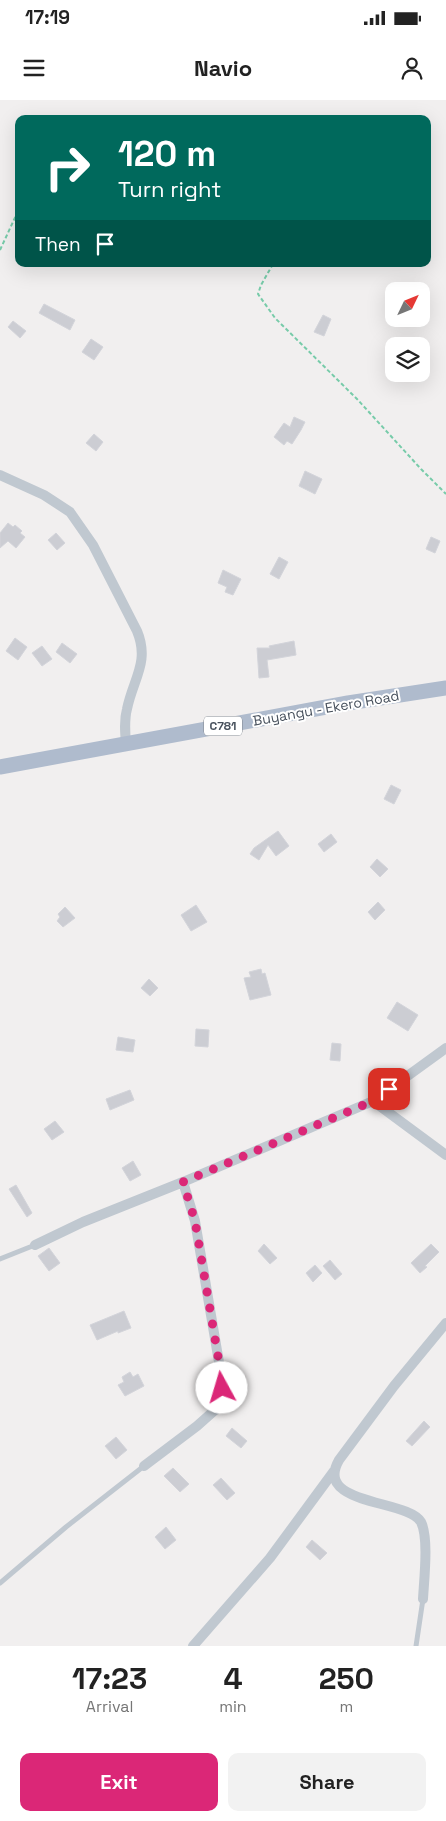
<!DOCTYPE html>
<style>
body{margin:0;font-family:"Space Grotesk",sans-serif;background:#f2f2f2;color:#222;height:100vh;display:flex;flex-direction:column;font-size:19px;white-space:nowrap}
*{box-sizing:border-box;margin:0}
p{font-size:16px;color:#767676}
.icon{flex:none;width:28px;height:28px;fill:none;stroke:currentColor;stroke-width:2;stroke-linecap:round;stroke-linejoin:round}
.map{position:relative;height:1546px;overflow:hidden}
.drawer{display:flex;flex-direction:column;background:#fff;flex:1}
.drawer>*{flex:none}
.banner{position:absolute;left:15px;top:15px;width:416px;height:152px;border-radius:10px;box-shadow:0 5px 20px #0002;background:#00695c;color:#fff;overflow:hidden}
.needle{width:32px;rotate:47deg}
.tools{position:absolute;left:385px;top:182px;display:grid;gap:10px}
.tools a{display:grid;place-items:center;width:45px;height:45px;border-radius:10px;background:#fff;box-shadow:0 5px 20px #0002;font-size:25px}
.pin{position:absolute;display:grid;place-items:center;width:42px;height:42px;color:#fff;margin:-21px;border-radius:10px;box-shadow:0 2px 8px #0006}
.me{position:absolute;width:55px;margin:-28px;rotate:354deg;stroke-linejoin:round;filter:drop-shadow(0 0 4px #0008)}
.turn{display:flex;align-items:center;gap:18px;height:105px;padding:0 20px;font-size:22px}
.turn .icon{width:65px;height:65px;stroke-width:2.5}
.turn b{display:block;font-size:35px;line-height:42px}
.then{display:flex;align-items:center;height:48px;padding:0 20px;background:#0003;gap:10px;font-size:19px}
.eta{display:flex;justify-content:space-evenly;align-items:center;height:85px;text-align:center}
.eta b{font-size:30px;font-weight:700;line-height:35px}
.action{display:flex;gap:10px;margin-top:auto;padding:10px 20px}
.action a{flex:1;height:58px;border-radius:10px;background:#db2777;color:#fff;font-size:20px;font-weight:700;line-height:58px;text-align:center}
.action a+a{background:#f2f2f2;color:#222}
.status{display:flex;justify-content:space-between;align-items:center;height:35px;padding:0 25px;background:#fff;direction:ltr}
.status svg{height:14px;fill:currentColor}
header{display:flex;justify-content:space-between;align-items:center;height:65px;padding:0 20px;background:#fff;font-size:22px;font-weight:700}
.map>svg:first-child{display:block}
</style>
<div class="status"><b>17:19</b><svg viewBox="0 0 49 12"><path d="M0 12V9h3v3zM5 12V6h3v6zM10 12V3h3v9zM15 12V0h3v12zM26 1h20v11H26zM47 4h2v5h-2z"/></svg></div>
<header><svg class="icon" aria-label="menu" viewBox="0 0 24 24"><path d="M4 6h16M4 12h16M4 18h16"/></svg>Navio<svg class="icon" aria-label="person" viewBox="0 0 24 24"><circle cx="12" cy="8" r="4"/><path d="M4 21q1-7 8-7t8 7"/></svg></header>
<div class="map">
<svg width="446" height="1546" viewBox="0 0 446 1546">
<rect width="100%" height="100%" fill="#f1efef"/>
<path fill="#cccdd3" stroke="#d3d4da" d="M 44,204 L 75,220 L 70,230 L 39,213 Z
M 323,215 L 331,219 L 324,236 L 314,232 Z
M 13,221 L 26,231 L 20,238 L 8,227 Z
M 91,239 L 103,247 L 94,260 L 82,252 Z
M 294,317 L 305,322 L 301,330 L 292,344 L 287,341 L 284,345 L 274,337 L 284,323 L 290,327 Z
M 94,334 L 103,342 L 96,351 L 86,343 Z
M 305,371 L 322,379 L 315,394 L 299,386 Z
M 8,423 L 13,427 L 15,425 L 22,431 L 20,433 L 25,437 L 16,448 L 8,441 L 0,448 L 0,433 Z
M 56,433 L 65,443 L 57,450 L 48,440 Z
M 431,437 L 440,441 L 435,453 L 426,449 Z
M 279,457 L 288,462 L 279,479 L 270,474 Z
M 223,470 L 241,479 L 233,495 L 225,492 L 227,487 L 218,483 Z
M 15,538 L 27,547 L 18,560 L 6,551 Z
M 294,541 L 296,555 L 267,560 L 269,577 L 259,578 L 257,548 L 270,548 L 269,546 Z
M 62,543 L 77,554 L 70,563 L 56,552 Z
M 42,546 L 52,559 L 42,566 L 32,553 Z
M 391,685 L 401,690 L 394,704 L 384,699 Z
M 278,731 L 289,746 L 276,756 L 268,745 L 259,760 L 250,754 L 254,748 Z
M 331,734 L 337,742 L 324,752 L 318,744 Z
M 377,759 L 388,769 L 380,777 L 370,767 Z
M 378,802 L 385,810 L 375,820 L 368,812 Z
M 196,805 L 207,822 L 191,831 L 181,815 Z
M 65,807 L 75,818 L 63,827 L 57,821 L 60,817 L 58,814 Z
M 261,869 L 262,874 L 265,873 L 271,895 L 250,900 L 244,878 L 251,877 L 249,872 Z
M 149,879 L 158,888 L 150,896 L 141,888 Z
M 397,902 L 418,915 L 408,931 L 387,918 Z
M 196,929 L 209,930 L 208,947 L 195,946 Z
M 118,937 L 135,940 L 133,952 L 116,950 Z
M 332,943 L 341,944 L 340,961 L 330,960 Z
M 130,990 L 134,1000 L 110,1010 L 106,999 Z
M 55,1021 L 64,1032 L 52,1040 L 44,1029 Z
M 133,1061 L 141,1075 L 130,1081 L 122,1068 Z
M 16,1085 L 32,1113 L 27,1117 L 9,1089 Z
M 264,1144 L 277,1158 L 270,1164 L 258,1151 Z
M 431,1144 L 439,1152 L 425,1166 L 427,1167 L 420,1173 L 411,1163 Z
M 49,1148 L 60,1163 L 49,1171 L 38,1156 Z
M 330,1160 L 342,1174 L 335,1180 L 323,1166 Z
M 315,1165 L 322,1173 L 313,1182 L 306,1173 Z
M 124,1211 L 131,1228 L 118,1233 L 118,1231 L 97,1240 L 90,1225 Z
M 130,1272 L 133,1277 L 138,1274 L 144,1286 L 125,1296 L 118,1285 L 124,1282 L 122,1277 Z
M 424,1321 L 430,1327 L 412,1346 L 406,1341 Z
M 232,1328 L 247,1341 L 241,1348 L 226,1336 Z
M 116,1337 L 127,1350 L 116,1359 L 105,1346 Z
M 173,1368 L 189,1384 L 180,1392 L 164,1376 Z
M 221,1378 L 235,1393 L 227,1400 L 213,1385 Z
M 166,1427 L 176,1440 L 165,1449 L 155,1437 Z
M 312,1440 L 327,1453 L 320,1460 L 306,1447 Z"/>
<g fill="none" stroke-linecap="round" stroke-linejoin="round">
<path stroke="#77cba9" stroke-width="2" stroke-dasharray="4 2.5" stroke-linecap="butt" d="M 0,150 L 19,109
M 273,164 L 261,185 L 258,194 L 275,218 L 357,299 L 421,369 L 446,394"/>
<path stroke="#c0c8d0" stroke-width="5" d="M 0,1159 L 35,1145
M 0,1483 L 66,1427 L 144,1366
M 416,1546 L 423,1499"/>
<path stroke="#c0c8d0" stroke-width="10" d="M 0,375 L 44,395 L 70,412 L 93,445 L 137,531 C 150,562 133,579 127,609 C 124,620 125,632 126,644
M 373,1001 L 446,1055
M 35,1145 L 83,1122 L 183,1082 L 373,1001 L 446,948
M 144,1366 L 197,1326 L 215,1310 L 220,1303 L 221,1274 L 195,1121 L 183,1082
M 423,1499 C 424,1480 429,1438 421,1422 C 408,1399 313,1406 339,1360 L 394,1286 L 446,1223
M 193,1546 L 270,1458 L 334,1371"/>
<path stroke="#afbbcd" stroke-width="15" d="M 0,667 L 348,603 L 446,588"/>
</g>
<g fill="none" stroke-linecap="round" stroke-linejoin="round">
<path stroke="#db2777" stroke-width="9" stroke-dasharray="0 16.2" d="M 222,1288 L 221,1274 L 195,1121 L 183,1082 L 373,1001 L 389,989"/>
</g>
<g text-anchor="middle" stroke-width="4" stroke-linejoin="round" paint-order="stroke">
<rect fill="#fff" stroke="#7e848d" stroke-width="1" x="204" y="616.5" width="38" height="19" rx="4"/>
<g font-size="12" font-weight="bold" fill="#47505c">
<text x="223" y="630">C781</text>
</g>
<g font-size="14" fill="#47505c" stroke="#fff">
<text transform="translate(326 608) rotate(-10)" y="5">Buyangu - Ekero Road</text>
</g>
</g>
</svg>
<div class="tools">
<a><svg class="needle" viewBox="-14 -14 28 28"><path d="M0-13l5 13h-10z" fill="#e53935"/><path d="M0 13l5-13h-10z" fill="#767676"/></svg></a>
<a><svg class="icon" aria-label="layers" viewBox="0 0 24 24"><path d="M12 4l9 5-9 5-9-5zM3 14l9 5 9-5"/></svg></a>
</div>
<div class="pin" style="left:389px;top:989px;background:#d93025"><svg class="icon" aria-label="arrive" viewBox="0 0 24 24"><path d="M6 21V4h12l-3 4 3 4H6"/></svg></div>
<svg class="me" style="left:222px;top:1288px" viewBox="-20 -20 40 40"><circle r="19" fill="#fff"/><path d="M0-13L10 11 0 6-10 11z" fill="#db2777"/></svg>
<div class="banner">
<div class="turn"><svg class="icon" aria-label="right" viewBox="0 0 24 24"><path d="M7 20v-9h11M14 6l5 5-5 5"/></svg><div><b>120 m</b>Turn right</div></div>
<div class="then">Then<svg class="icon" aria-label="arrive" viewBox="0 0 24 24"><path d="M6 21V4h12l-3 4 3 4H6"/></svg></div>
</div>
</div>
<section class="drawer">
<div class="eta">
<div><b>17:23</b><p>Arrival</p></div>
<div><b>4</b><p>min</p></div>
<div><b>250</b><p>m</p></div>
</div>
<div class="action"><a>Exit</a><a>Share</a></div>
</section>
